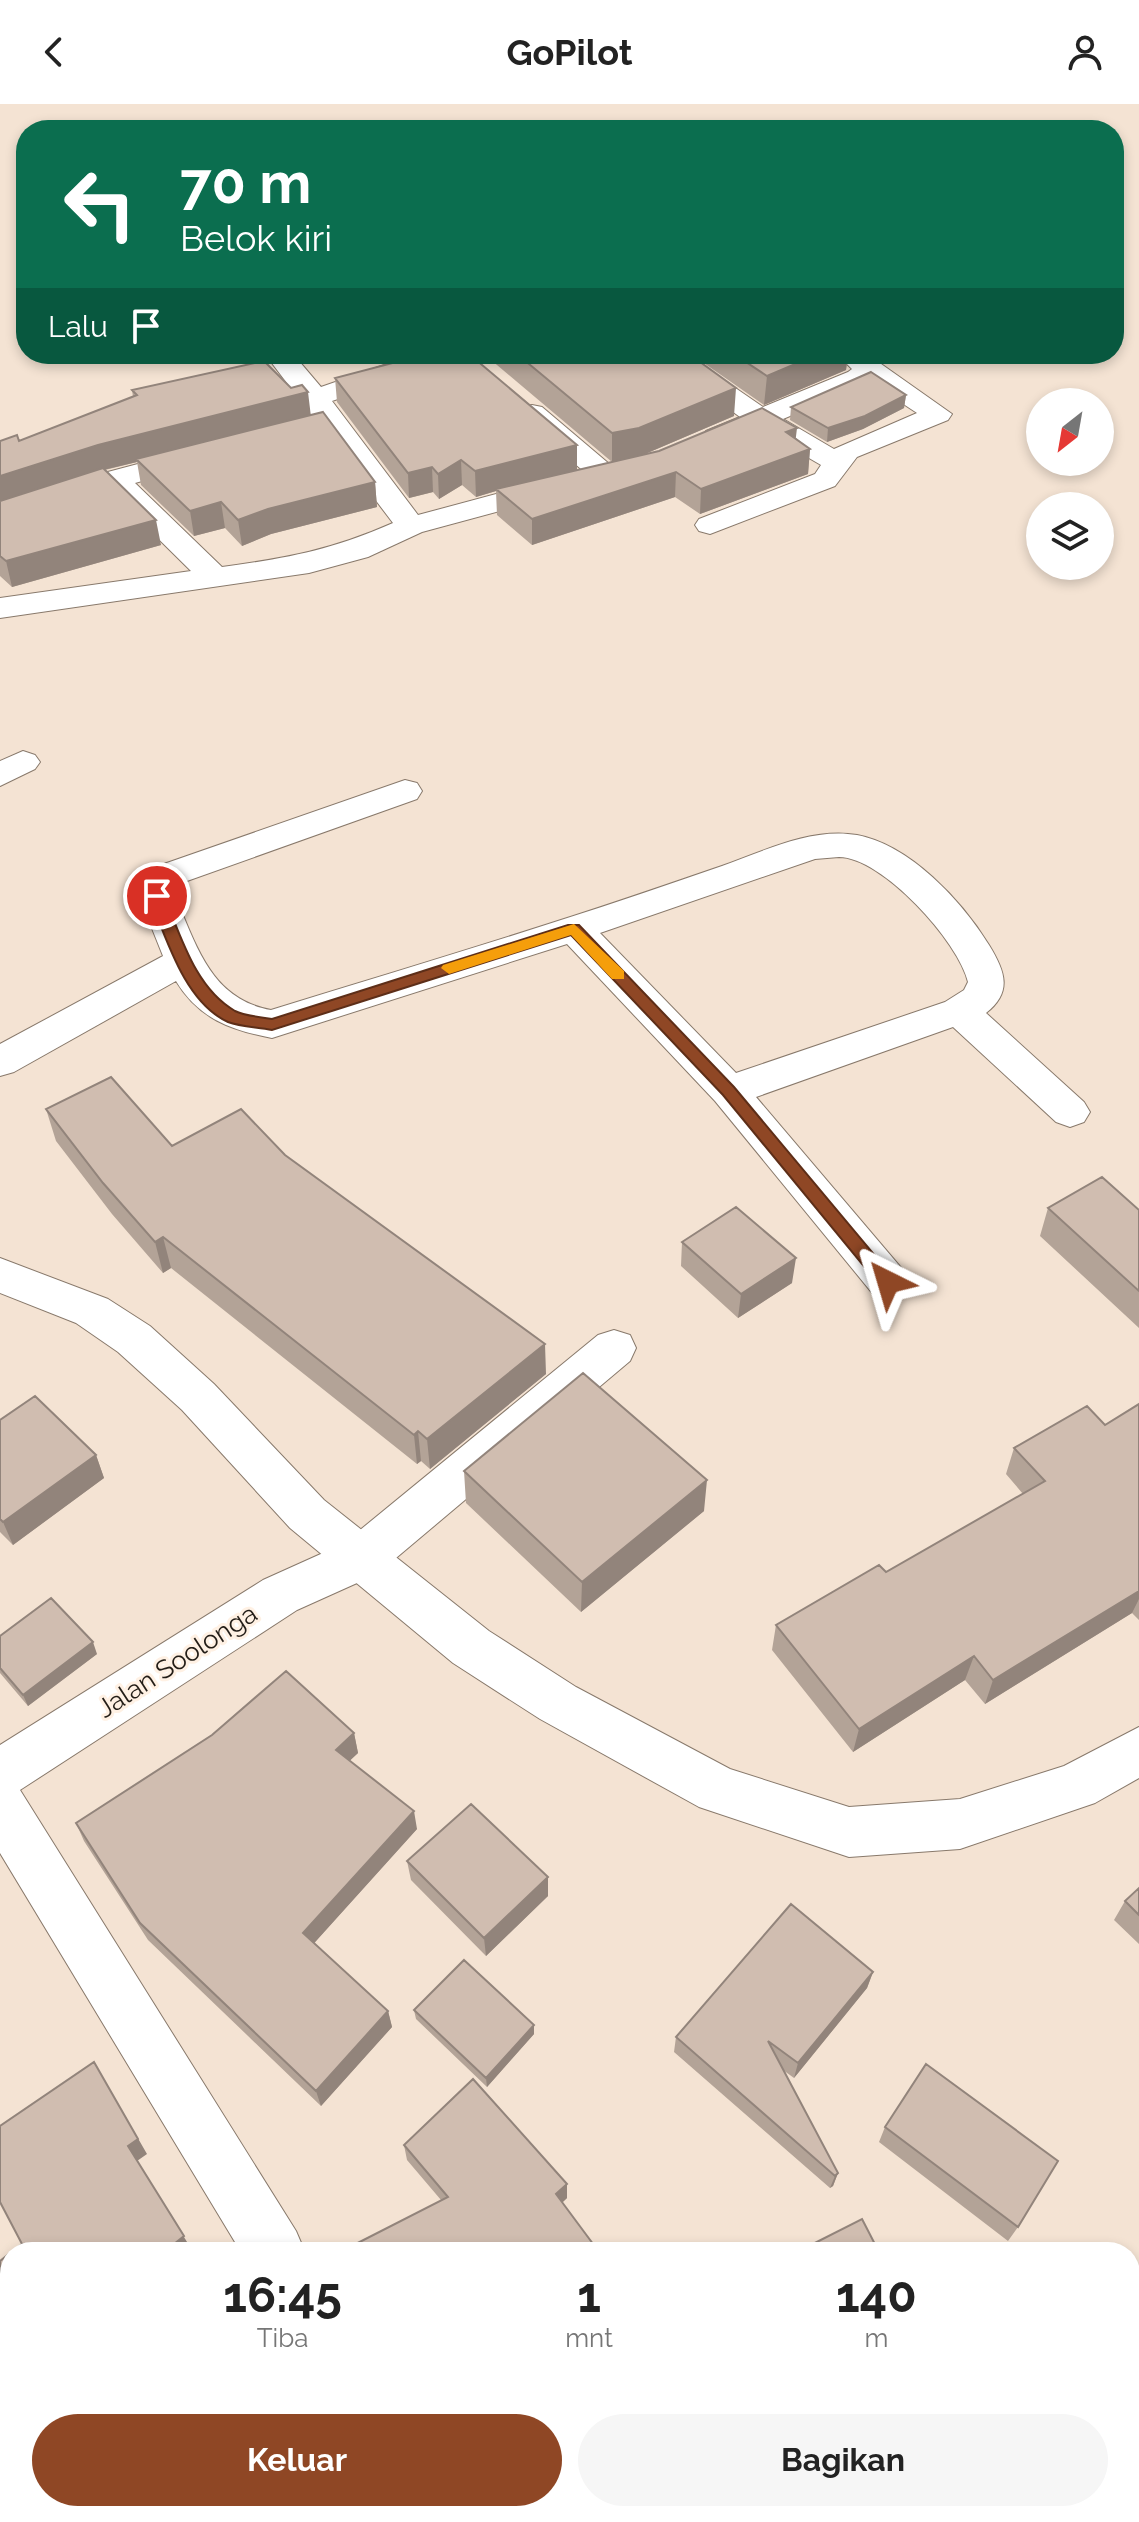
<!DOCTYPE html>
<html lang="id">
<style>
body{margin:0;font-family:Raleway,sans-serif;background:#f6f6f6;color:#222;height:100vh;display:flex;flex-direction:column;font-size:30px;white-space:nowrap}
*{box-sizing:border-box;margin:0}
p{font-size:26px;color:#767676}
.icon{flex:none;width:44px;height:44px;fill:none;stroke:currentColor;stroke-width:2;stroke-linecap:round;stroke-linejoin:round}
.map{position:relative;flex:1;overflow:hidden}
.details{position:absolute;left:0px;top:2138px;width:1140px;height:280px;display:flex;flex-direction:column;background:#fff;border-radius:32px 32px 0 0;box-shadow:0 4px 12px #0003}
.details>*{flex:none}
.guide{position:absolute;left:16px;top:16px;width:1108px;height:244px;border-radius:32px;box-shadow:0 4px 12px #0003;background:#0b6e4f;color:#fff;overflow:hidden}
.needle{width:52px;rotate:211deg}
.fabs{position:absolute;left:1026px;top:284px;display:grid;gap:16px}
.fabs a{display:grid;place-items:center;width:88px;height:88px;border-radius:50%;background:#fff;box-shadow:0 4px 12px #0003;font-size:40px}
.pin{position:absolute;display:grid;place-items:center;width:68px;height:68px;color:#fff;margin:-34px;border:4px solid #fff;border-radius:50%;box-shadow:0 2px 8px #0007}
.me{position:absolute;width:88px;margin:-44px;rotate:320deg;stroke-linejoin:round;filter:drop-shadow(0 0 6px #0008)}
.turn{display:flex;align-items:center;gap:28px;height:168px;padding:0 32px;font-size:36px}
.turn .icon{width:104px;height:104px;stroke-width:2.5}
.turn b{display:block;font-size:56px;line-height:68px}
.then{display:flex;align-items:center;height:76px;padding:0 32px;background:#0003;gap:16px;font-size:30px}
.eta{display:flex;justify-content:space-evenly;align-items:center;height:136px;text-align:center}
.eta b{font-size:48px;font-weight:700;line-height:56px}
.action{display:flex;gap:16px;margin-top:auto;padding:16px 32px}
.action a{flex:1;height:92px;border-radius:48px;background:#8f4725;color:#fff;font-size:32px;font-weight:700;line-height:92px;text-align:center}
.action a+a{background:#f6f6f6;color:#222}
header{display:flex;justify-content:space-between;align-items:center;height:104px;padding:0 32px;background:#fff;font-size:36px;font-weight:700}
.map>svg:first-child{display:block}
</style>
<header><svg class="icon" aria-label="back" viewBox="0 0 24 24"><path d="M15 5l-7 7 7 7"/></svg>GoPilot<svg class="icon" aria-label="person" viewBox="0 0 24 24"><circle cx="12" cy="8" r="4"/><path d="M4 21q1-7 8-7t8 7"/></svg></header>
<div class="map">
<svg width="1139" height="2418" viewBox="0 0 1139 2418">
<rect width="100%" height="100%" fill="#f4e3d3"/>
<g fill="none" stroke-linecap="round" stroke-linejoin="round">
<g stroke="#88796b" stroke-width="2">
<path id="minor" d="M 265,250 L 293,250 L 321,283 L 416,250 L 457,250 L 453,256 L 332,297 L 418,411 L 556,374 L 566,377 L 571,383 L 566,389 L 422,428 L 368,453 L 309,469 L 0,514 L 0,494 L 191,467 L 109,386 L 0,421 L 0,402 L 104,369 L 198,344 L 208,347 L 213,353 L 208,359 L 135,379 L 222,463 C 288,454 332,446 393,419 Z
M 654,250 L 686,250 L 763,303 L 848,268 L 852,265 L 837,250 L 867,250 L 952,310 L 948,316 L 857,353 L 835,382 L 710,430 L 699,427 L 695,421 L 699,415 L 815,370 L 821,361 L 759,325 L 726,339 L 706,339 L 702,333 L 706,327 L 740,313 ZM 870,278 L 917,309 L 834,345 L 783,315 Z
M 532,301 L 542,303 L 614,364 L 619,370 L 614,376 L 594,376 L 522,315 L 518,309 L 522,303 Z
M 23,647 L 35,651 L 40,658 L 35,665 L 0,682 L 0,657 Z
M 405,676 L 417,679 L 422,687 L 417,695 L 187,777 L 178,785 L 175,792 C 197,843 211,895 271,906 C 368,876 465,847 561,816 C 615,799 669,780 722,762 C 764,747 812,723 857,731 C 910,741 962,797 989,841 C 1005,867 1013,888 986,909 L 1084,998 L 1090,1008 L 1084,1018 L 1070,1023 L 1056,1018 L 953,923 L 756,993 L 903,1166 L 910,1178 L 903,1190 L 888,1195 L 873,1190 L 715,997 L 567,840 L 272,934 C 231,926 199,915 176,877 L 14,968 L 0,972 L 0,940 L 163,852 L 139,792 L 148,771 L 161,761 ZM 839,753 C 882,753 959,838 968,878 L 964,886 L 945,898 L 736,969 L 600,829 L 815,755 Z
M 614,1226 L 630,1231 L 636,1244 L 630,1257 L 377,1470 L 297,1506 L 20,1686 L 296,2127 L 305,2148 L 241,2148 L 0,1749 L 0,1641 L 263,1476 L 343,1440 L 598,1231 Z
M 410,2408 L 477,2408 L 482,2418 L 414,2418 Z"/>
</g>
<g stroke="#88796b" stroke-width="2">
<path id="tertiary" d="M 0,1154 L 108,1195 L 150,1222 L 214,1280 L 324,1396 L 489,1527 L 576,1583 L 730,1665 L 849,1703 L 960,1695 L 1064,1662 L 1139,1623 L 1139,1674 L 1095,1699 L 960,1745 L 849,1753 L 699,1703 L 540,1615 L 453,1559 L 290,1424 L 182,1306 L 118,1248 L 76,1219 L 0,1189 Z"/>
</g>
<use href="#minor" fill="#fff" fill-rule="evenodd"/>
<use href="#tertiary" fill="#fff" fill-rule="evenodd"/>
</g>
<path fill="#b3a397" d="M 421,250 L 469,250 L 577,366 L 552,372 L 612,358 L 484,250 L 689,250 L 734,312 L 645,350 L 796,334 L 810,345 L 808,370 L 700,410 L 675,393 L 532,441 L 497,411 L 496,387 L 476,393 L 462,381 L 439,395 L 433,388 L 409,394 L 337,298 L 335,274 L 421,251 Z
M 691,250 L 848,250 L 846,266 L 764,301 Z
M 132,286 L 311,311 L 375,378 L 377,403 L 271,430 L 242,442 L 225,424 L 194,432 L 141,381 L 137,358 L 105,366 L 161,441 L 12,483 L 0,472 L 0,337 L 19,337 L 133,293 Z
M 906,291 L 904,304 L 863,325 L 827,338 L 790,316 L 791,303 Z
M 46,1005 L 172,1042 L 285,1051 L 546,1270 L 430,1365 L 421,1357 L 417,1360 L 171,1164 L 163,1169 L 112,1110 L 56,1037 Z
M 1048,1104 L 1139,1106 L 1139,1224 L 1040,1132 Z
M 682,1138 L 792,1179 L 738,1214 L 681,1162 Z
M 1139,1300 L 1139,1516 L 1132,1509 L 985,1600 L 965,1576 L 853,1648 L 772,1546 L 776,1521 L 886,1468 L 1023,1390 L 1006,1370 L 1014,1344 L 1105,1321 Z
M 0,1316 L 96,1351 L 104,1374 L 13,1441 L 0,1428 Z
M 464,1367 L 704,1407 L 581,1508 L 466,1399 Z
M 0,1532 L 97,1550 L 28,1602 L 0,1569 Z
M 354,1629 L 358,1649 L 349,1657 L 417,1725 L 314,1839 L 388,1907 L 392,1923 L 321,2002 L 148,1836 L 84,1737 L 76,1719 Z
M 407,1757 L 548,1773 L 548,1792 L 486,1852 L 411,1776 Z
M 1139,1784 L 1139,1840 L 1114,1816 L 1125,1797 Z
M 873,1868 L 867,1884 L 794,1974 L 783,1966 L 838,2069 L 833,2082 L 830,2084 L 674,1948 L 676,1933 Z
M 414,1906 L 534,1930 L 487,1983 L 416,1915 Z
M 885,2023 L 1018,2123 L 1008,2137 L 879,2038 Z
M 404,2041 L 567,2080 L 567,2094 L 562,2099 L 441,2096 L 407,2056 Z
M 1139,2334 L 1139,2418 L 1049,2418 L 1057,2408 L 1130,2408 L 1130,2355 Z
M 10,2381 L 10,2408 L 180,2408 L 164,2418 L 0,2418 L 0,2407 L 9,2403 L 0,2397 L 0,2386 Z
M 658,2408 L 793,2408 L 801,2418 L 665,2418 Z
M 870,2408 L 1022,2408 L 1012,2418 L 875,2418 Z"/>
<path fill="#92847b" d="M 819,250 L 848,250 L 846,266 L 764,301 L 767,272 Z
M 736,284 L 734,312 L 638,353 L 612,358 L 612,329 Z
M 308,288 L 311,313 L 136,355 L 137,358 L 103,366 L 0,399 L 0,372 L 98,341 Z
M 906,291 L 904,304 L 863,325 L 827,338 L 828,324 Z
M 797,324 L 794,349 L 786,328 Z
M 577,341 L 577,366 L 498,387 L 496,385 L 496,387 L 476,393 L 475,367 Z
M 810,345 L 808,370 L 700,410 L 701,385 Z
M 461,356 L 462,381 L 439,395 L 438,370 Z
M 432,363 L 433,388 L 409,394 L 408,369 Z
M 676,368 L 675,393 L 532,441 L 532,415 Z
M 375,378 L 377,403 L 271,430 L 242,442 L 238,416 L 268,405 Z
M 221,398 L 225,424 L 194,432 L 190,407 Z
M 156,416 L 161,441 L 12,483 L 6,457 Z
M 163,1133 L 171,1164 L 163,1169 L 155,1138 Z
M 796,1154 L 792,1179 L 738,1214 L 741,1190 Z
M 545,1240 L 546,1270 L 430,1365 L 427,1335 Z
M 418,1327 L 421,1357 L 417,1360 L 414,1331 Z
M 96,1351 L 104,1374 L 13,1441 L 3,1418 Z
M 707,1376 L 704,1407 L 581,1508 L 582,1478 Z
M 1139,1487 L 1139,1495 L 1132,1509 L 985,1600 L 993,1576 Z
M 93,1538 L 97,1550 L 28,1602 L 23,1591 Z
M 974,1552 L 965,1576 L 853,1648 L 859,1625 Z
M 354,1629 L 358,1649 L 340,1666 L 336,1646 Z
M 414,1707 L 417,1725 L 308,1846 L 303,1829 Z
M 548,1773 L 548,1792 L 486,1852 L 484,1834 Z
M 873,1868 L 867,1884 L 794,1974 L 798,1959 Z
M 388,1907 L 392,1923 L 321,2002 L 316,1987 Z
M 534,1921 L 534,1930 L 487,1983 L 486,1974 Z
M 94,1958 L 147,2050 L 137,2057 L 192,2146 L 189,2148 L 164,2148 L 128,2042 Z
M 838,2069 L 833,2082 L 830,2084 L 835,2072 Z
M 567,2080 L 567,2094 L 556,2104 L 556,2090 Z
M 10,2269 L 10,2289 L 0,2297 L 0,2277 Z
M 151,2408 L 180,2408 L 164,2418 L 134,2418 Z"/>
<path fill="#d0bdb0" stroke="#92847b" stroke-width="2" d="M 427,250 L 469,250 L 577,341 L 475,367 L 461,356 L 438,370 L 432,363 L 408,369 L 335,274 Z
M 517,250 L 689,250 L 736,284 L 639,324 L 612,329 Z
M 734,250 L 819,250 L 767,272 Z
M 264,257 L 291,284 L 302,281 L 308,288 L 98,341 L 0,372 L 0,337 L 17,331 L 19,337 L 137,291 L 132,286 Z
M 871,268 L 906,291 L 865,312 L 828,324 L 791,303 Z
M 762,304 L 797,324 L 786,328 L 810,345 L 701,385 L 676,368 L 532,415 L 496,385 L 659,347 Z
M 323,308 L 375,378 L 268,405 L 238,416 L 221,398 L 190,407 L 136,355 Z
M 103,364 L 156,416 L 6,457 L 0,452 L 0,397 Z
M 111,973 L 172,1042 L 241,1005 L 285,1051 L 545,1240 L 427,1335 L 418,1327 L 414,1331 L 163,1133 L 155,1138 L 103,1079 L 46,1005 Z
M 1102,1073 L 1139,1106 L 1139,1187 L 1048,1104 Z
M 736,1103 L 796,1154 L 741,1190 L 682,1138 Z
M 583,1269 L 707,1376 L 582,1478 L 464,1367 Z
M 35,1292 L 96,1351 L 3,1418 L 0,1415 L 0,1316 Z
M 1139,1300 L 1139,1487 L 993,1576 L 974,1552 L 859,1625 L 776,1521 L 879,1461 L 886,1468 L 1045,1377 L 1014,1344 L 1087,1302 L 1105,1321 Z
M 51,1494 L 93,1538 L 23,1591 L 0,1564 L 0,1532 Z
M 286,1567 L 354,1629 L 336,1646 L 414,1707 L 303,1829 L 388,1907 L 316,1987 L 140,1819 L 76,1719 L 212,1631 Z
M 471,1700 L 548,1773 L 484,1834 L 407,1757 Z
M 1139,1784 L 1139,1811 L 1125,1797 Z
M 791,1800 L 873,1868 L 798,1959 L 768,1937 L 838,2069 L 835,2072 L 676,1933 Z
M 464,1856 L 534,1921 L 486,1974 L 414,1906 Z
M 94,1958 L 138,2035 L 128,2042 L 184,2132 L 164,2148 L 12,2148 L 22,2140 L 0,2098 L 0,2022 Z
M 926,1960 L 1058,2057 L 1018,2123 L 885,2023 Z
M 473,1975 L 567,2080 L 556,2090 L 599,2148 L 340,2148 L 448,2093 L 404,2041 Z
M 862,2115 L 879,2148 L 797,2148 Z
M 10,2149 L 10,2269 L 0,2277 L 0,2157 Z
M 1139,2345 L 1139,2418 L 1051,2418 L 1060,2408 L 1130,2408 L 1130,2366 Z
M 10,2381 L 10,2394 L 0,2394 L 0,2386 Z
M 10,2403 L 10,2408 L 151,2408 L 134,2418 L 0,2418 L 0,2407 Z
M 252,2408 L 396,2408 L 402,2418 L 257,2418 Z
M 666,2408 L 793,2408 L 801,2418 L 673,2418 Z
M 880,2408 L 1022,2408 L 1012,2418 L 885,2418 Z"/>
<path fill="#8f4725" stroke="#5d2e18" stroke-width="2" d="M 157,787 L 164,792 C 181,832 195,884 235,907 C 245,912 260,913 272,915 L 568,821 L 579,821 L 734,983 L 897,1178 L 894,1183 L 881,1183 L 723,991 L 571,831 L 272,926 C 258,923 241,923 228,918 C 184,898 166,833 149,792 Z"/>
<path fill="#f59e0b" d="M 574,820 L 624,867 L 624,875 L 612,875 L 571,831 L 449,870 L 441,864 L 443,861 Z"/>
<g text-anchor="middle" stroke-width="6" stroke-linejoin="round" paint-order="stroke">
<g font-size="26" fill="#231d17" stroke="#fff1e4">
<text transform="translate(177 1557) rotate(-33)" y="9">Jalan Soolonga</text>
</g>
</g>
</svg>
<div class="fabs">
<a><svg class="needle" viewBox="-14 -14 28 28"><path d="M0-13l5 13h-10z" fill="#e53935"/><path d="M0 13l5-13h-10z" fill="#767676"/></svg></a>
<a><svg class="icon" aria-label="layers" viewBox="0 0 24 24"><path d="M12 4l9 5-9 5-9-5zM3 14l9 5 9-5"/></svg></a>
</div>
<div class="pin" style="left:157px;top:792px;background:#d93025"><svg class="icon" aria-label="arrive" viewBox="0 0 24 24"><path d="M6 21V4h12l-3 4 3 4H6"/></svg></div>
<svg class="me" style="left:888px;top:1178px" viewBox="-20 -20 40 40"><path d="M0-17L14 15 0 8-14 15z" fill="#8f4725" stroke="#fff" stroke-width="4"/></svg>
<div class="guide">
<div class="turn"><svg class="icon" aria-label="left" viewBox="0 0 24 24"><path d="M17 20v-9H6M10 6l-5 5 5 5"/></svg><div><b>70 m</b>Belok kiri</div></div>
<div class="then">Lalu<svg class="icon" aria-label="arrive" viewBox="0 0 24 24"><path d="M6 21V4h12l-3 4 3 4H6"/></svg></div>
</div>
<section class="details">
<div class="eta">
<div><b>16:45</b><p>Tiba</p></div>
<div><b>1</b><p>mnt</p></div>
<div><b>140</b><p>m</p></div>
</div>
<div class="action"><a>Keluar</a><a>Bagikan</a></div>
</section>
</div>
